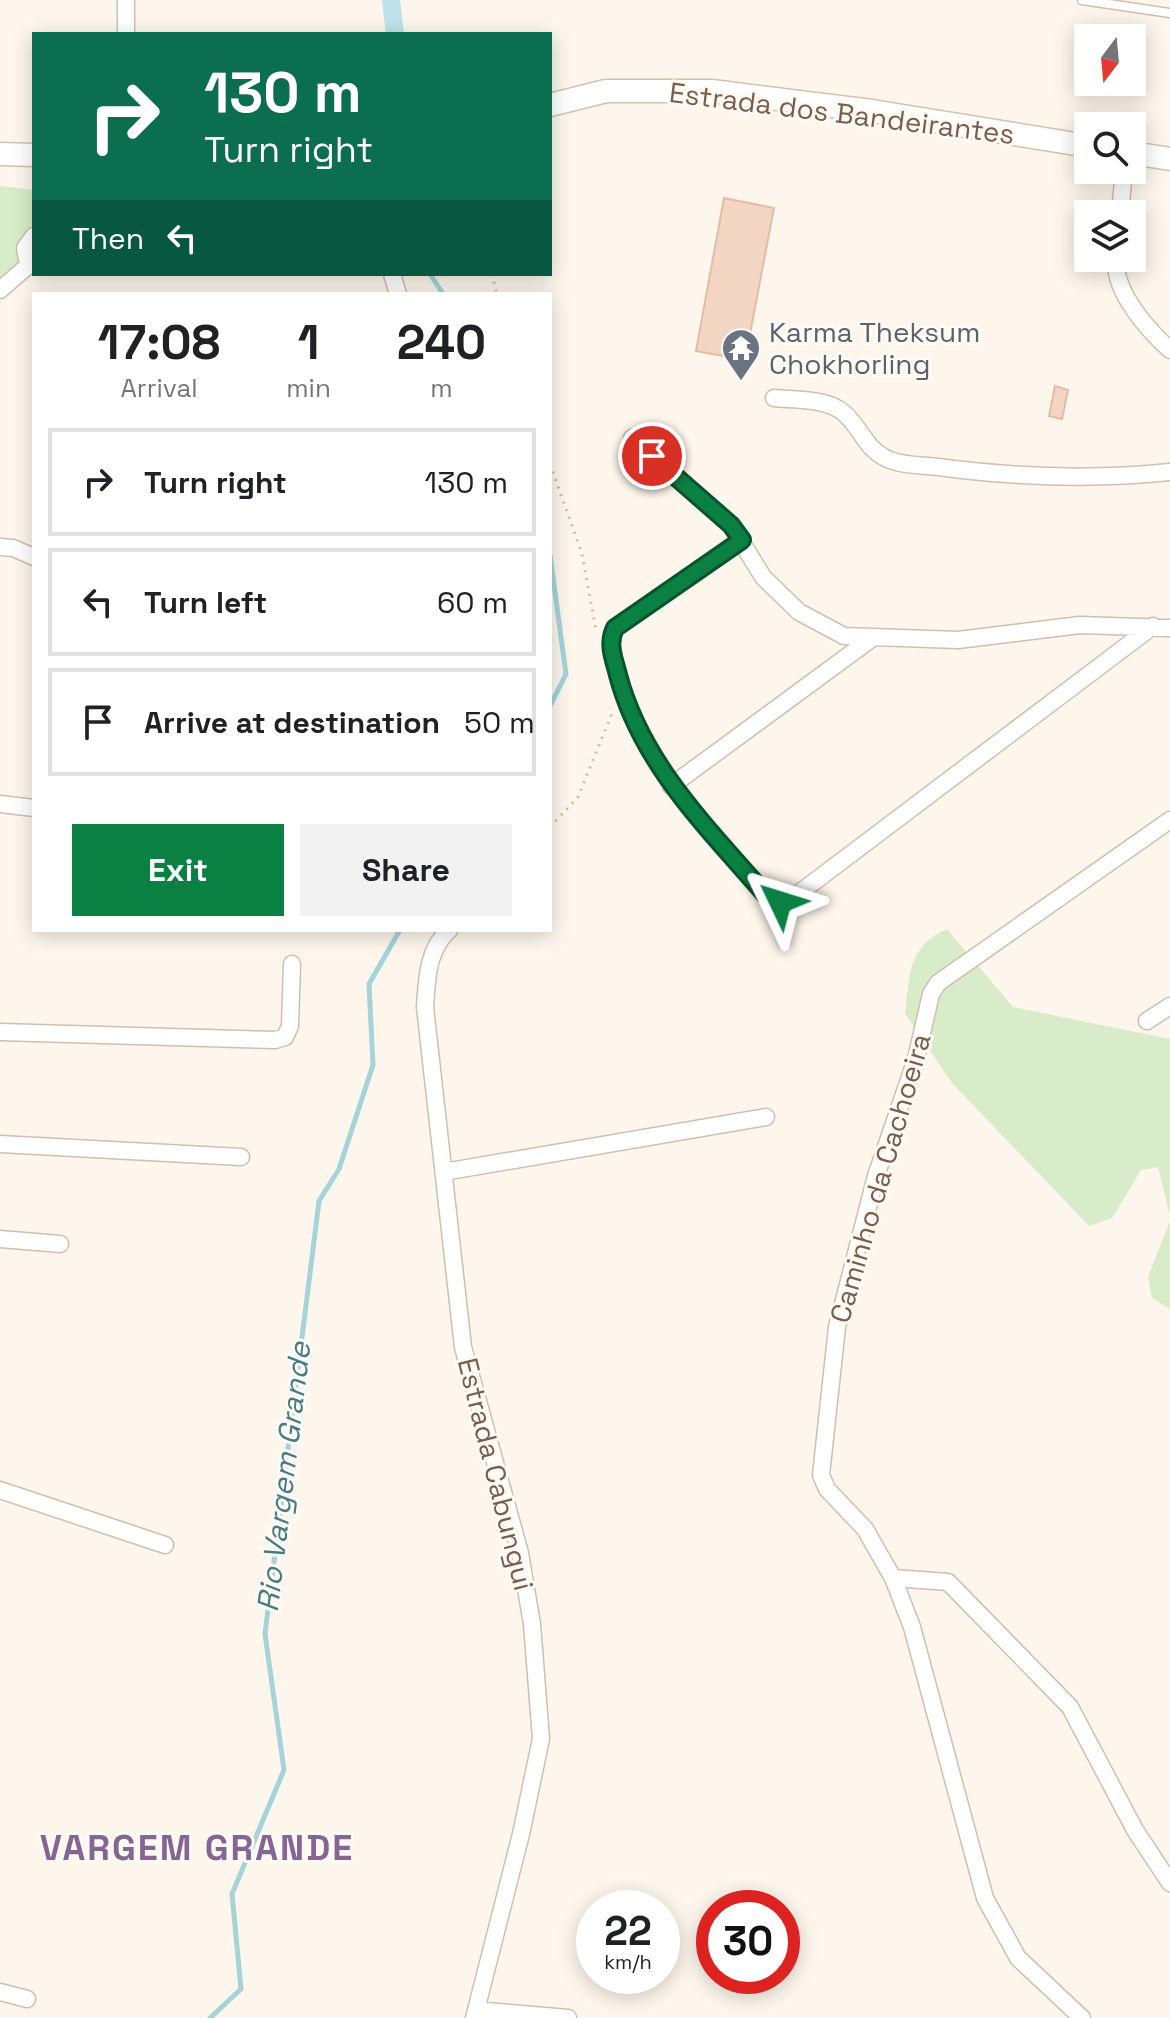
<!DOCTYPE html>
<style>
body{margin:0;font-family:"Space Grotesk",sans-serif;background:#f2f2f2;color:#202124;height:100vh;display:flex;flex-direction:column;font-size:30px;white-space:nowrap}
*{box-sizing:border-box;margin:0}
p{font-size:26px;color:#757577}
.icon{flex:none;width:44px;height:44px;fill:none;stroke:currentColor;stroke-width:2;stroke-linecap:round;stroke-linejoin:round}
.map{position:relative;flex:1;overflow:hidden}
.sheet{position:absolute;left:32px;top:292px;width:520px;height:640px;display:flex;flex-direction:column;background:#fff;border-radius:0px;box-shadow:0 4px 20px #0003}
.sheet>*{flex:none}
.guide{position:absolute;left:32px;top:32px;width:520px;height:244px;border-radius:0px;box-shadow:0 4px 20px #0003;background:#0b6e4f;color:#fff;overflow:hidden}
.needle{width:52px;rotate:196deg}
.controls{position:absolute;left:1074px;top:24px;display:grid;gap:16px}
.controls a{display:grid;place-items:center;width:72px;height:72px;border-radius:0px;background:#fff;box-shadow:0 4px 20px #0003;font-size:40px}
.speed{position:absolute;left:576px;top:1890px;display:flex;gap:16px;font-size:40px;font-weight:700;text-align:center}
.speed>*{display:grid;place-content:center;width:104px;height:104px;border-radius:50%;background:#fff;box-shadow:0 4px 20px #0003;line-height:1}
.speed small{font-size:20px;font-weight:400}
.speed .limit{border:12px solid #d22;background:#fff;color:#111}
.pin{position:absolute;display:grid;place-items:center;width:68px;height:68px;color:#fff;margin:-34px;border:4px solid #fff;border-radius:50%;box-shadow:0 2px 8px #0007}
.me{position:absolute;width:88px;margin:-44px;rotate:311deg;stroke-linejoin:round;filter:drop-shadow(0 0 6px #0008)}
.turn{display:flex;align-items:center;gap:28px;height:168px;padding:0 40px;font-size:36px}
.turn .icon{width:104px;height:104px;stroke-width:2.5}
.turn b{display:block;font-size:56px;line-height:68px}
.then{display:flex;align-items:center;height:76px;padding:0 40px;background:#0003;gap:16px;font-size:30px}
.eta{display:flex;justify-content:space-evenly;align-items:center;height:136px;text-align:center}
.eta b{font-size:48px;font-weight:700;line-height:56px}
.cta{display:flex;gap:16px;margin-top:auto;padding:16px 40px}
.cta a{flex:1;height:92px;border-radius:0px;background:#0b8043;color:#fff;font-size:32px;font-weight:700;line-height:92px;text-align:center}
.cta a+a{background:#f2f2f2;color:#202124}
ul{padding:0;list-style:none}
li{display:flex;align-items:center;gap:24px;height:108px;margin:0 16px 12px;padding:0 24px;border:4px solid #e0e0e0;border-radius:0px}
li div{flex:1}
li b{display:block;font-size:30px}
li em{font-style:normal}
.map>svg:first-child{display:block}
</style>
<div class="map">
<svg width="1170" height="2018" viewBox="0 0 1170 2018">
<rect width="100%" height="100%" fill="#fdf6ec"/>
<path fill="#d8ecc9" d="M 0,186 L 34,190 C 34,232 32,252 0,281 Z
M 947,929 L 1013,1007 L 1170,1039 L 1170,1216 L 1158,1167 L 1141,1170 L 1112,1218 L 1089,1226 L 952,1083 L 905,1014 C 910,974 907,947 947,929 Z
M 1170,1221 L 1170,1309 L 1152,1298 L 1148,1277 Z"/>
<g fill="none" stroke-linecap="round" stroke-linejoin="round">
<path stroke="#a5d3da" stroke-width="5" d="M 430,274 L 443,294
M 550,555 L 566,674 L 550,706
M 210,2018 L 241,1989 L 232,1894 L 284,1770 L 265,1634 L 319,1201 L 339,1169 L 373,1065 L 369,984 L 400,930"/>
<path stroke="#bfe3e8" stroke-width="18" d="M 391,0 L 395,34"/>
</g>
<path fill="#f3d5c3" stroke="#e6bba3" stroke-width="2" d="M 724,198 L 774,208 L 745,360 L 696,351 Z
M 1055,386 L 1068,390 L 1062,419 L 1049,416 Z"/>
<g fill="none" stroke-linecap="round" stroke-linejoin="round">
<g stroke="#d1beb0" stroke-width="11">
<path id="service" d="M 1082,0 L 1170,13"/>
</g>
<g stroke="#d1beb0" stroke-width="19">
<path id="minor" d="M 126,0 L 126,34
M 1120,214 L 1124,170
M 34,236 L 25,248 L 27,259 L 34,265
M 1116,258 C 1113,291 1147,329 1170,350
M 392,274 L 398,294
M 0,290 L 31,263
M 774,398 C 795,400 827,398 844,413 C 863,430 865,450 890,460 C 905,466 923,465 938,467 C 1014,477 1094,480 1170,472
M 632,438 L 731,525 L 763,577 L 799,612 L 844,636 L 958,640 L 1080,625 L 1170,628
M 742,540 L 615,628 C 607,644 614,659 618,675 C 641,766 711,832 770,900 L 790,900 L 1153,626
M 0,547 L 13,548 L 34,557
M 671,786 L 871,639
M 0,804 L 34,808
M 449,930 C 427,950 427,979 425,1007 L 463,1347 L 520,1553 L 532,1624 L 541,1739 L 521,1834 L 474,2018
M 1147,1021 L 1170,1006
M 0,1032 L 275,1040 L 285,1037 L 290,1026 L 292,964
M 0,1144 L 241,1157
M 444,1172 L 766,1117
M 0,1239 L 60,1244
M 0,1490 L 165,1545
M 893,1578 L 948,1582 L 1070,1707 L 1135,1830 L 1170,1883
M 0,1992 L 27,1999
M 476,2010 L 568,2018
M 1082,2018 L 1018,1958 L 985,1898 L 912,1627 L 893,1578 L 865,1529 L 827,1489 L 821,1475 L 837,1327 L 876,1176 L 916,1059 L 931,994 L 938,983 L 1170,820"/>
</g>
<g stroke="#d6c0b0" stroke-width="25">
<path id="secondary" d="M 550,105 L 606,91 L 712,91 L 872,111 L 1088,146
M 1132,153 L 1170,159
M 0,154 L 34,155"/>
</g>
<path stroke="#d9b8a5" stroke-width="3" stroke-dasharray="2 6" stroke-linecap="butt" d="M 492,274 L 497,294
M 550,464 L 582,554 L 596,630
M 550,827 L 578,797 L 611,716 L 610,708"/>
<use href="#service" stroke="#fff" stroke-width="8"/>
<use href="#minor" stroke="#fff" stroke-width="16"/>
<use href="#secondary" stroke="#fff" stroke-width="22"/>
</g>
<g fill="none" stroke-linecap="round" stroke-linejoin="round">
<g stroke="#07532c" stroke-width="20">
<path id="route" d="M 652,456 L 731,525 L 742,540 L 615,628 C 607,644 614,659 618,675 C 642,766 711,831 770,900 L 780,902"/>
</g>
<use href="#route" stroke="#0b8043" stroke-width="14"/>
</g>
<defs>
<g id="temple-pin" transform="scale(2)"><path d="M0 17L-7.5 6A9.5 9.5 0 1 1 7.5 6Z" fill="#6b7280" stroke="#fffaf3"/><path d="M0-6L5-2H3V0L6.5 2.5H4V6H1.5V3h-3V6H-4V2.5H-6.5L-3 0V-2H-5Z" fill="#fff"/></g>
</defs>
<g fill-rule="evenodd">
<use href="#temple-pin" x="741" y="348"/>
</g>
<g text-anchor="middle" stroke-width="6" stroke-linejoin="round" paint-order="stroke">
<g font-size="28" fill="#7a5c4d" stroke="#fffaf3">
<text transform="translate(842 113) rotate(7)" y="10">Estrada dos Bandeirantes</text>
<text transform="translate(880 1178) rotate(-74)" y="10">Caminho da Cachoeira</text>
<text transform="translate(496 1474) rotate(76)" y="10">Estrada Cabungui</text>
</g>
<g font-size="28" fill="#5b616d" stroke="#fffaf3" text-anchor="start">
<text x="769" y="342">Karma Theksum<tspan x="769" dy="32">Chokhorling</tspan></text>
</g>
<g font-size="30" font-style="italic" fill="#437c86" stroke="#fffaf3">
<text transform="translate(284 1477) rotate(-83)" y="10">Rio Vargem Grande</text>
</g>
<g font-size="36" font-weight="bold" letter-spacing="2" fill="#846695" stroke="#fffaf3">
<text x="197" y="1860">VARGEM GRANDE</text>
</g>
</g>
</svg>
<div class="controls">
<a><svg class="needle" viewBox="-14 -14 28 28"><path d="M0-13l5 13h-10z" fill="#e53935"/><path d="M0 13l5-13h-10z" fill="#757577"/></svg></a>
<a><svg class="icon" aria-label="search" viewBox="0 0 24 24"><circle cx="10" cy="10" r="6"/><path d="M15 15l6 6"/></svg></a>
<a><svg class="icon" aria-label="layers" viewBox="0 0 24 24"><path d="M12 4l9 5-9 5-9-5zM3 14l9 5 9-5"/></svg></a>
</div>
<div class="speed"><div>22<small>km/h</small></div><div class="limit">30</div></div>
<div class="pin" style="left:652px;top:456px;background:#d93025"><svg class="icon" aria-label="arrive" viewBox="0 0 24 24"><path d="M6 21V4h12l-3 4 3 4H6"/></svg></div>
<svg class="me" style="left:780px;top:902px" viewBox="-20 -20 40 40"><path d="M0-17L14 15 0 8-14 15z" fill="#0b8043" stroke="#fff" stroke-width="4"/></svg>
<div class="guide">
<div class="turn"><svg class="icon" aria-label="right" viewBox="0 0 24 24"><path d="M7 20v-9h11M14 6l5 5-5 5"/></svg><div><b>130 m</b>Turn right</div></div>
<div class="then">Then<svg class="icon" aria-label="left" viewBox="0 0 24 24"><path d="M17 20v-9H6M10 6l-5 5 5 5"/></svg></div>
</div>
<section class="sheet">
<div class="eta">
<div><b>17:08</b><p>Arrival</p></div>
<div><b>1</b><p>min</p></div>
<div><b>240</b><p>m</p></div>
</div>
<ul>
<li><svg class="icon" aria-label="right" viewBox="0 0 24 24"><path d="M7 20v-9h11M14 6l5 5-5 5"/></svg><div><b>Turn right</b></div><em>130 m</em></li>
<li><svg class="icon" aria-label="left" viewBox="0 0 24 24"><path d="M17 20v-9H6M10 6l-5 5 5 5"/></svg><div><b>Turn left</b></div><em>60 m</em></li>
<li><svg class="icon" aria-label="arrive" viewBox="0 0 24 24"><path d="M6 21V4h12l-3 4 3 4H6"/></svg><div><b>Arrive at destination</b></div><em>50 m</em></li>
</ul>
<div class="cta"><a>Exit</a><a>Share</a></div>
</section>
</div>
